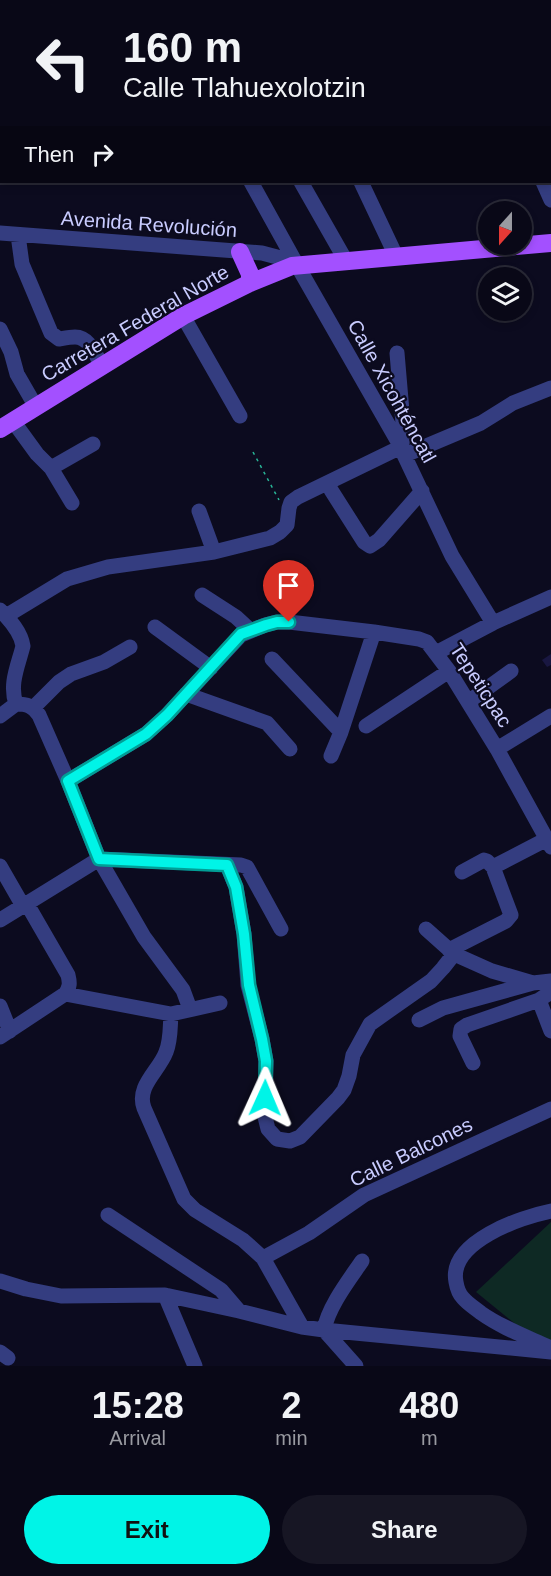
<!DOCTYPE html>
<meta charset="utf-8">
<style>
body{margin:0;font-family:Helvetica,sans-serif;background:#171624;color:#f1f3f6;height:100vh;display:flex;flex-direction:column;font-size:22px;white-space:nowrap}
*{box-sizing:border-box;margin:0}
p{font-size:20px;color:#999aa1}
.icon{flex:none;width:33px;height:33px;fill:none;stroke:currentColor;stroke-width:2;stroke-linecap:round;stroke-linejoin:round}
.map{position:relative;height:1366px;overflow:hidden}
.sheet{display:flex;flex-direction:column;background:#090817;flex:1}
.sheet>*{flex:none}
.top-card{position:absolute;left:0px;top:0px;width:552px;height:183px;box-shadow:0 3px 9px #0003,0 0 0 2px #292936;background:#090817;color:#f1f3f6;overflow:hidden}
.needle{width:39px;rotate:201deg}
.fabs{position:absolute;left:478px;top:201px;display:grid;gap:12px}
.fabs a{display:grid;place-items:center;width:54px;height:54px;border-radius:50%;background:#090817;box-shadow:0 3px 9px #0003,0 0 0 2px #292936;font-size:30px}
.pin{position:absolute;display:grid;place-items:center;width:51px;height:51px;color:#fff;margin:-62px -26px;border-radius:50% 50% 50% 0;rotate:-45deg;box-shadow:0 0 6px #0007}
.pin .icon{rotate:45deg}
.me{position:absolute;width:66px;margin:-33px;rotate:1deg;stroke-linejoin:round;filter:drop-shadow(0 0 4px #0008)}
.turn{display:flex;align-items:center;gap:21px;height:126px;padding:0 24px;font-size:27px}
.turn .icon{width:78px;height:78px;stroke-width:2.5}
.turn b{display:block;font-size:42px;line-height:51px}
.then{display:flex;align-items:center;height:57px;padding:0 24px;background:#0003;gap:12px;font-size:22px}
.eta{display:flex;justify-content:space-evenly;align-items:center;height:102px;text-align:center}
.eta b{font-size:36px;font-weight:700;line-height:42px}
.button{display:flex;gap:12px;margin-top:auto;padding:12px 24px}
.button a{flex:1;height:69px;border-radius:36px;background:#00f4e7;color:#111;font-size:24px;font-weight:700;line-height:69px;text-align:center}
.button a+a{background:#171624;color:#f1f3f6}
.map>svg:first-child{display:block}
</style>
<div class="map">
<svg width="551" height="1366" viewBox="0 0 551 1366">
<rect width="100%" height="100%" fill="#0c0b1f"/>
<path fill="#0e2924" d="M 551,1222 L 551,1353 L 476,1292 Z"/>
<path fill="#191741" d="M 551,654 L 551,665 L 547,667 L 542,660 Z"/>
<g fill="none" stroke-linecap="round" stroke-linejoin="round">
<path stroke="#28b496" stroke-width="1.5" stroke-dasharray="3 4.5" stroke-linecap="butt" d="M 253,452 L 279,500"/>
<path stroke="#343d80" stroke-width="15" d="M 550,16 L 551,16
M 0,51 L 2,51
M 251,182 L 297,265 L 397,440 L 452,556 L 493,623
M 301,182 L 346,261
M 361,182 L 396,256
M 543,182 L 551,200
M 0,233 L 262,253 L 277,257 L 292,266
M 18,235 L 22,264 L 51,333 L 59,339 C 65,338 70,337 75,337 C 90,337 96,356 102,366
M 183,316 L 240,416
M 0,329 L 11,352 L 17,374 L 36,407
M 13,421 L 37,454 L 51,468 L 72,503
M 405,455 L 481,423 L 513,403 L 551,388
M 51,468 L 93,444
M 331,490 L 364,542 L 370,546 L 379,540 L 422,491
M 199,511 L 214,552
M 202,595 L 236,617 L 250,630
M 0,610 C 10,620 21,632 23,646 C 18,666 9,684 16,704
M 6,616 L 67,579 L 108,567 L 214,552 L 270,538 L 280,532 L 287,525 L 289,508 L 291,502 L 298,497 L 401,447 L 404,435 L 397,353
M 155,627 L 211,668
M 436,653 L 493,623 L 551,597
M 272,659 L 341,732
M 186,694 L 267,723 L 290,749
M 468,702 L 511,671
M 16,704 C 27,704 33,706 39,715 L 68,781 L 99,859 L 144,937 L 183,990 L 190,1009
M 34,707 L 59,682 L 71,674 L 104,662 L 130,647
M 0,716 L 16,704
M 366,726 L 449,671
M 497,749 L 551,716
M 331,756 L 341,732 L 374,632
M 68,781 L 146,734 L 167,715 L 241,635 L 265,625 L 277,622 L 289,622 L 374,632 L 419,639 L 427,642 L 449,671 L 497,749 L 551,847
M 227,865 L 236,887 L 244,934 L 248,985 L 262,1039 L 266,1061 L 265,1117 L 268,1129 L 277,1139 L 290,1141 L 300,1137 L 338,1098 L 344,1090 L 349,1076 L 353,1055 L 370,1024 L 431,981 L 443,968 L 454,954
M 0,866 L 23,906
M 493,867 L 547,839
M 27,904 L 68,975 C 70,983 70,987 65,994
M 0,920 L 99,859 L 241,865 L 247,867 L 281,929
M 426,929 L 454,954 L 492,971 L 533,983 L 551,981
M 449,950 L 506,921 L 511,915 L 493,867 L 487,861 L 484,860 L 462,872
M 539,1000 L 551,1031
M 0,1006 L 10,1031
M 171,1014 C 170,1026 171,1040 166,1052 C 159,1071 136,1086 144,1108 L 184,1199 L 195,1210 L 243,1240 L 263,1258 L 302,1327
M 419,1020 L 443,1008 L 533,983
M 0,1037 L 65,994 L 171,1014 L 220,1003
M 473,1063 L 460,1036 L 461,1029 L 467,1025 L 539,1000 L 551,992
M 108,1215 L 221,1290 L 239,1311
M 263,1258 L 309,1233 L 364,1195 L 551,1109
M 0,1281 L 26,1289 L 61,1296 L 165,1295 L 239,1311 L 302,1327 L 324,1330 L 551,1352
M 165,1295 L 195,1366
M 551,1348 C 527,1337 502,1328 481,1313 C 475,1308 468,1304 463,1298 C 459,1294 457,1288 456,1282 C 448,1242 521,1217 551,1211
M 0,1352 L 8,1358
M 356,1366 L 324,1330 C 328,1307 349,1280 362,1261"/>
<path stroke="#a350ff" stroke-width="18" d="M 240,252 L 250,274 L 250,283
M 0,429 L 183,316 L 250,283 L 292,266 L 551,243"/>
<path stroke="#f4b" stroke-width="18" d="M 55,0 L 60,2
M 200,2 L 221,0
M 550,3 L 551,3
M 0,15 L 2,15
M 0,39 L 2,39"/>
</g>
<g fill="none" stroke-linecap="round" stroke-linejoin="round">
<g stroke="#009f96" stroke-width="15">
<path id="route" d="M 265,1098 L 266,1061 L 262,1039 L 249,985 L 244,934 L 236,887 L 227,865 L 99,859 L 68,781 L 146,734 L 167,715 L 241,634 L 266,625 L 277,622 L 289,622"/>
</g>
<use href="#route" stroke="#00f4e7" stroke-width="10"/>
</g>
<g text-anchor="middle" stroke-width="4.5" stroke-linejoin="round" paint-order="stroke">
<g font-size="20" fill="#c9ccff" stroke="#0c0b1f">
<text transform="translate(149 224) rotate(4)" y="7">Avenida Revolución</text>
<text transform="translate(135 323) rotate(-30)" y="7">Carretera Federal Norte</text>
<text transform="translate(392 391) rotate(61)" y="7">Calle Xicohténcatl</text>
<text transform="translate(481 685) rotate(57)" y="7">Tepeticpac</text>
<text transform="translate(411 1152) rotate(-26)" y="7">Calle Balcones</text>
</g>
</g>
</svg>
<div class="fabs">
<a><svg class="needle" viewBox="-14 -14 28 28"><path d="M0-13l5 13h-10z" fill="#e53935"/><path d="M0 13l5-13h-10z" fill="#999aa1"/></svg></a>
<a><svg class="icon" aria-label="layers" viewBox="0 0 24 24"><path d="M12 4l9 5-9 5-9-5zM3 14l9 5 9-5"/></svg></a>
</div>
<div class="pin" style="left:289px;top:622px;background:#d93025"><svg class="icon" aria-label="arrive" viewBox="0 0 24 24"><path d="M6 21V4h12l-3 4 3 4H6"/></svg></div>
<svg class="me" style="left:265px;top:1098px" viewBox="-20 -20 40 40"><path d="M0-17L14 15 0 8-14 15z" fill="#00f4e7" stroke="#fff" stroke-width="4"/></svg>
<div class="top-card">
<div class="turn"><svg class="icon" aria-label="left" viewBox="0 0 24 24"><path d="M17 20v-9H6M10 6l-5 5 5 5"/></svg><div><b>160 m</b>Calle Tlahuexolotzin</div></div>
<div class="then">Then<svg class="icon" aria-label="right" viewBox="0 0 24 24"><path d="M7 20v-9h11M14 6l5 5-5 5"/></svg></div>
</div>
</div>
<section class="sheet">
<div class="eta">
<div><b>15:28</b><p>Arrival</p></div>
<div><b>2</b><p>min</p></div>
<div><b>480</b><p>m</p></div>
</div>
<div class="button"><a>Exit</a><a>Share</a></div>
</section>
